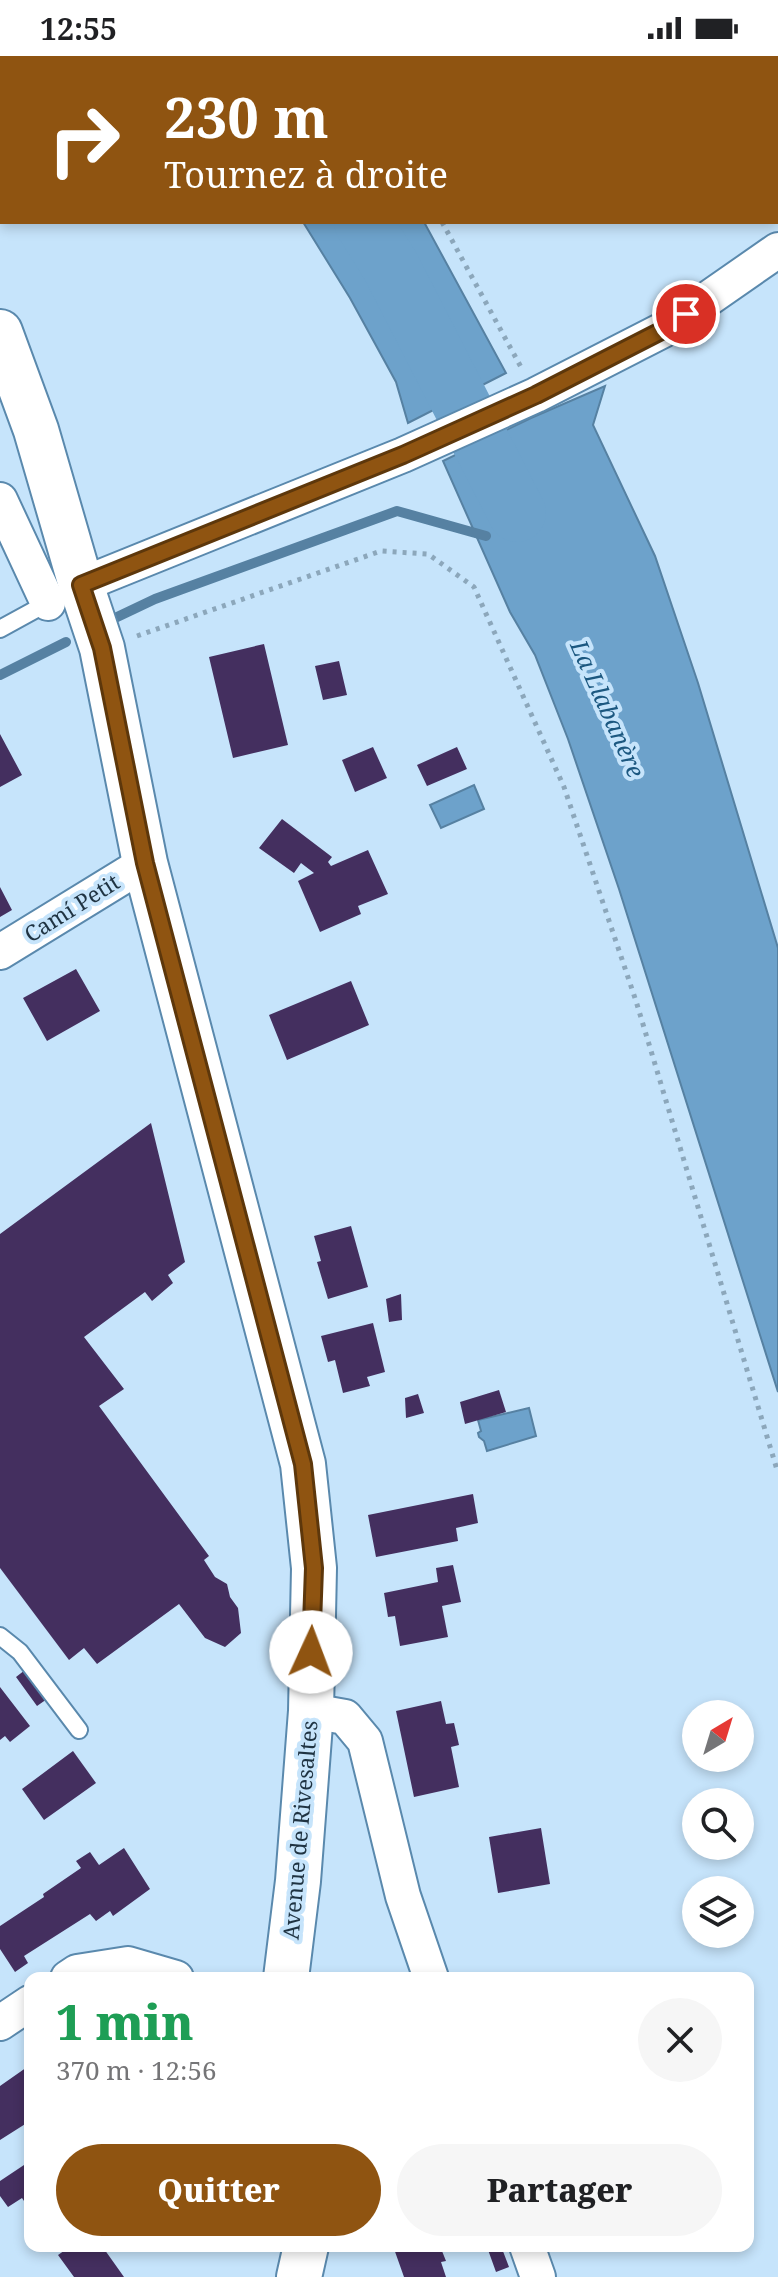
<!DOCTYPE html>
<html lang="fr">
<meta charset="utf-8">
<style>
body{margin:0;font-family:"Noto Serif",serif;background:#f6f6f6;color:#202124;height:100vh;display:flex;flex-direction:column;font-size:30px;white-space:nowrap}
*{box-sizing:border-box;margin:0}
p{font-size:26px;color:#757577}
.icon{flex:none;width:44px;height:44px;fill:none;stroke:currentColor;stroke-width:2;stroke-linecap:round;stroke-linejoin:round}
.map{position:relative;flex:1;overflow:hidden}
.sheet{position:absolute;left:24px;top:1916px;width:730px;height:280px;display:flex;flex-direction:column;background:#fff;border-radius:16px;box-shadow:0 4px 12px #0003}
.sheet>*{flex:none}
.guide{position:absolute;left:0px;top:0px;width:778px;height:168px;box-shadow:0 4px 12px #0003;background:#8f5411;color:#fff;overflow:hidden}
.needle{width:52px;rotate:38deg}
.buttons{position:absolute;left:682px;top:1644px;display:grid;gap:16px}
.buttons a{display:grid;place-items:center;width:72px;height:72px;border-radius:50%;background:#fff;box-shadow:0 4px 12px #0003;font-size:40px}
.pin{position:absolute;display:grid;place-items:center;width:68px;height:68px;color:#fff;margin:-34px;border:4px solid #fff;border-radius:50%;box-shadow:0 2px 8px #0007}
.me{position:absolute;width:88px;margin:-44px;rotate:2deg;stroke-linejoin:round;filter:drop-shadow(0 0 6px #0008)}
.turn{display:flex;align-items:center;gap:28px;height:168px;padding:0 32px;font-size:36px}
.turn .icon{width:104px;height:104px;stroke-width:2.5}
.turn b{display:block;font-size:56px;line-height:68px}
.round{display:grid;place-items:center;flex:none;width:84px;height:84px;border-radius:42px;background:#f6f6f6}
.headline{display:flex;align-items:center;justify-content:space-between;height:136px;padding:0 32px}
h1{font-size:48px;font-weight:800;line-height:60px;color:#1e9e55}
.primary-button{display:flex;gap:16px;margin-top:auto;padding:16px 32px}
.primary-button a{flex:1;height:92px;border-radius:48px;background:#8f5411;color:#fff;font-size:32px;font-weight:800;line-height:92px;text-align:center}
.primary-button a+a{background:#f6f6f6;color:#202124}
.status{display:flex;justify-content:space-between;align-items:center;height:56px;padding:0 40px;background:#fff;direction:ltr}
.status svg{height:22px;fill:currentColor}
.map>svg:first-child{display:block}
</style>
<div class="status"><b>12:55</b><svg viewBox="0 0 49 12"><path d="M0 12V9h3v3zM5 12V6h3v6zM10 12V3h3v9zM15 12V0h3v12zM26 1h20v11H26zM47 4h2v5h-2z"/></svg></div>
<div class="map">
<svg width="778" height="2221" viewBox="0 0 778 2221">
<rect width="100%" height="100%" fill="#c6e4fb"/>
<path fill="#6da2cb" stroke="#5681a2" stroke-width="2" d="M 303,166 L 424,166 L 506,317 L 408,367 L 396,326 L 350,242 Z
M 605,330 L 593,369 L 655,500 L 698,627 L 778,892 L 778,1336 L 619,833 L 568,683 L 535,599 L 510,556 L 443,405 L 531,362 Z
M 474,729 L 484,753 L 441,772 L 430,749 Z
M 529,1352 L 536,1380 L 487,1395 L 484,1385 L 479,1381 L 478,1377 L 481,1375 L 478,1364 Z"/>
<g fill="none" stroke-linecap="round" stroke-linejoin="round">
<path stroke="#5681a2" stroke-width="10" d="M 115,562 L 155,543 L 397,455 L 486,480
M 0,619 L 66,586"/>
<path stroke="#6da2cb" stroke-width="58" d="M 363,166 L 391,211 L 517,457"/>
</g>
<path fill="#442f5f" d="M 264,588 L 288,689 L 233,702 L 209,601 Z
M 339,605 L 347,639 L 323,644 L 315,610 Z
M 0,678 L 22,719 L 0,731 Z
M 373,691 L 387,722 L 355,736 L 342,704 Z
M 457,691 L 467,713 L 427,730 L 417,709 Z
M 282,763 L 332,801 L 328,806 L 331,810 L 368,794 L 388,838 L 358,850 L 361,858 L 320,876 L 298,825 L 314,817 L 301,807 L 294,817 L 259,792 Z
M 0,831 L 12,854 L 0,861 Z
M 76,913 L 100,955 L 47,985 L 23,942 Z
M 351,925 L 369,969 L 287,1004 L 269,959 Z
M 151,1067 L 185,1206 L 168,1219 L 173,1227 L 152,1245 L 145,1236 L 84,1281 L 124,1333 L 99,1350 L 209,1500 L 204,1504 L 215,1521 L 227,1528 L 230,1541 L 238,1552 L 241,1577 L 225,1591 L 205,1582 L 179,1548 L 97,1608 L 84,1592 L 69,1604 L 0,1512 L 0,1178 Z
M 351,1170 L 368,1231 L 328,1243 L 317,1206 L 321,1205 L 314,1180 Z
M 401,1238 L 402,1264 L 389,1266 L 386,1243 Z
M 373,1267 L 385,1316 L 367,1321 L 370,1330 L 343,1337 L 335,1304 L 328,1306 L 321,1280 Z
M 499,1334 L 506,1356 L 465,1368 L 460,1346 Z
M 418,1338 L 424,1357 L 406,1362 L 405,1342 Z
M 473,1438 L 478,1467 L 456,1472 L 458,1485 L 376,1501 L 368,1459 Z
M 453,1509 L 461,1546 L 442,1550 L 448,1581 L 400,1590 L 395,1560 L 388,1561 L 384,1537 L 438,1526 L 436,1512 Z
M 25,1614 L 47,1643 L 37,1650 L 16,1621 Z
M 0,1631 L 30,1670 L 10,1686 L 5,1680 L 0,1684 Z
M 441,1645 L 446,1668 L 454,1667 L 459,1689 L 451,1691 L 459,1731 L 414,1741 L 396,1655 Z
M 73,1695 L 96,1727 L 44,1764 L 22,1733 Z
M 541,1772 L 550,1828 L 498,1837 L 489,1781 Z
M 124,1792 L 150,1833 L 113,1860 L 110,1855 L 96,1865 L 90,1858 L 24,1900 L 28,1907 L 15,1916 L 0,1893 L 0,1870 L 44,1841 L 43,1838 L 81,1812 L 76,1805 L 90,1796 L 99,1809 Z
M 30,2009 L 30,2065 L 0,2084 L 0,2030 Z
M 30,2105 L 30,2154 L 22,2142 L 8,2151 L 0,2140 L 0,2125 Z
M 71,2190 L 102,2190 L 124,2221 L 74,2221 L 58,2199 Z
M 393,2190 L 440,2190 L 446,2205 L 441,2206 L 446,2221 L 404,2221 Z
M 501,2190 L 509,2211 L 496,2216 L 487,2191 Z"/>
<g fill="none" stroke-linecap="round" stroke-linejoin="round">
<g stroke="#5a89ad" stroke-width="20">
<path id="lane" d="M 0,573 L 51,545
M 0,1580 L 20,1596 L 79,1674"/>
</g>
<g stroke="#5a89ad" stroke-width="38">
<path id="street" d="M 0,444 L 48,547
M 81,529 L 403,399 L 536,339 L 663,274 L 778,194
M 0,896 L 145,807
M 311,1655 L 345,1661 L 365,1685 L 403,1840 L 431,1922
M 68,1922 L 77,1916 L 128,1908 L 176,1922
M 0,1967 L 30,1947
M 527,2190 L 538,2221"/>
</g>
<g stroke="#5a89ad" stroke-width="48">
<path id="secondary" d="M 0,276 L 36,374 L 81,529 L 102,592 L 145,807 L 303,1408 L 314,1512 L 311,1655 L 298,1825 L 286,1922
M 299,2221 L 306,2190"/>
</g>
<path stroke="#8ca7bb" stroke-width="5" stroke-dasharray="4 6" stroke-linecap="butt" d="M 340,0 L 341,2
M 442,166 L 522,313
M 137,580 L 381,495 L 428,498 L 474,531 L 564,731 L 636,945 L 778,1417"/>
<use href="#lane" stroke="#fff" stroke-width="16"/>
<use href="#street" stroke="#fff" stroke-width="34"/>
<use href="#secondary" stroke="#fff" stroke-width="44"/>
</g>
<g fill="none" stroke-linecap="round" stroke-linejoin="round">
<g stroke="#5d370b" stroke-width="20">
<path id="route" d="M 311,1596 L 314,1512 L 303,1408 L 145,807 L 102,592 L 81,529 L 403,399 L 536,339 L 663,274 L 686,258"/>
</g>
<use href="#route" stroke="#8f5411" stroke-width="14"/>
</g>
<g text-anchor="middle" stroke-width="8" stroke-linejoin="round" paint-order="stroke">
<g font-size="22" fill="#1f3342" stroke="#c6e4fb">
<text transform="translate(72 852) rotate(-32)" y="8">Camí Petit</text>
<text transform="translate(300 1774) rotate(-85)" y="8">Avenue de Rivesaltes</text>
</g>
<g font-size="24" font-style="italic" fill="#1c5880" stroke="#c6e4fb">
<text transform="translate(607 653) rotate(66)" y="8">La Llabanère</text>
</g>
</g>
</svg>
<div class="buttons">
<a><svg class="needle" viewBox="-14 -14 28 28"><path d="M0-13l5 13h-10z" fill="#e53935"/><path d="M0 13l5-13h-10z" fill="#757577"/></svg></a>
<a><svg class="icon" aria-label="search" viewBox="0 0 24 24"><circle cx="10" cy="10" r="6"/><path d="M15 15l6 6"/></svg></a>
<a><svg class="icon" aria-label="layers" viewBox="0 0 24 24"><path d="M12 4l9 5-9 5-9-5zM3 14l9 5 9-5"/></svg></a>
</div>
<div class="pin" style="left:686px;top:258px;background:#d93025"><svg class="icon" aria-label="arrive" viewBox="0 0 24 24"><path d="M6 21V4h12l-3 4 3 4H6"/></svg></div>
<svg class="me" style="left:311px;top:1596px" viewBox="-20 -20 40 40"><circle r="19" fill="#fff"/><path d="M0-13L10 11 0 6-10 11z" fill="#8f5411"/></svg>
<div class="guide">
<div class="turn"><svg class="icon" aria-label="right" viewBox="0 0 24 24"><path d="M7 20v-9h11M14 6l5 5-5 5"/></svg><div><b>230 m</b>Tournez à droite</div></div>
</div>
<section class="sheet">
<div class="headline"><div><h1>1 min</h1><p>370 m · 12:56</p></div><a class="round"><svg class="icon" aria-label="close" viewBox="0 0 24 24"><path d="M6 6l12 12M18 6L6 18"/></svg></a></div>
<div class="primary-button"><a>Quitter</a><a>Partager</a></div>
</section>
</div>
